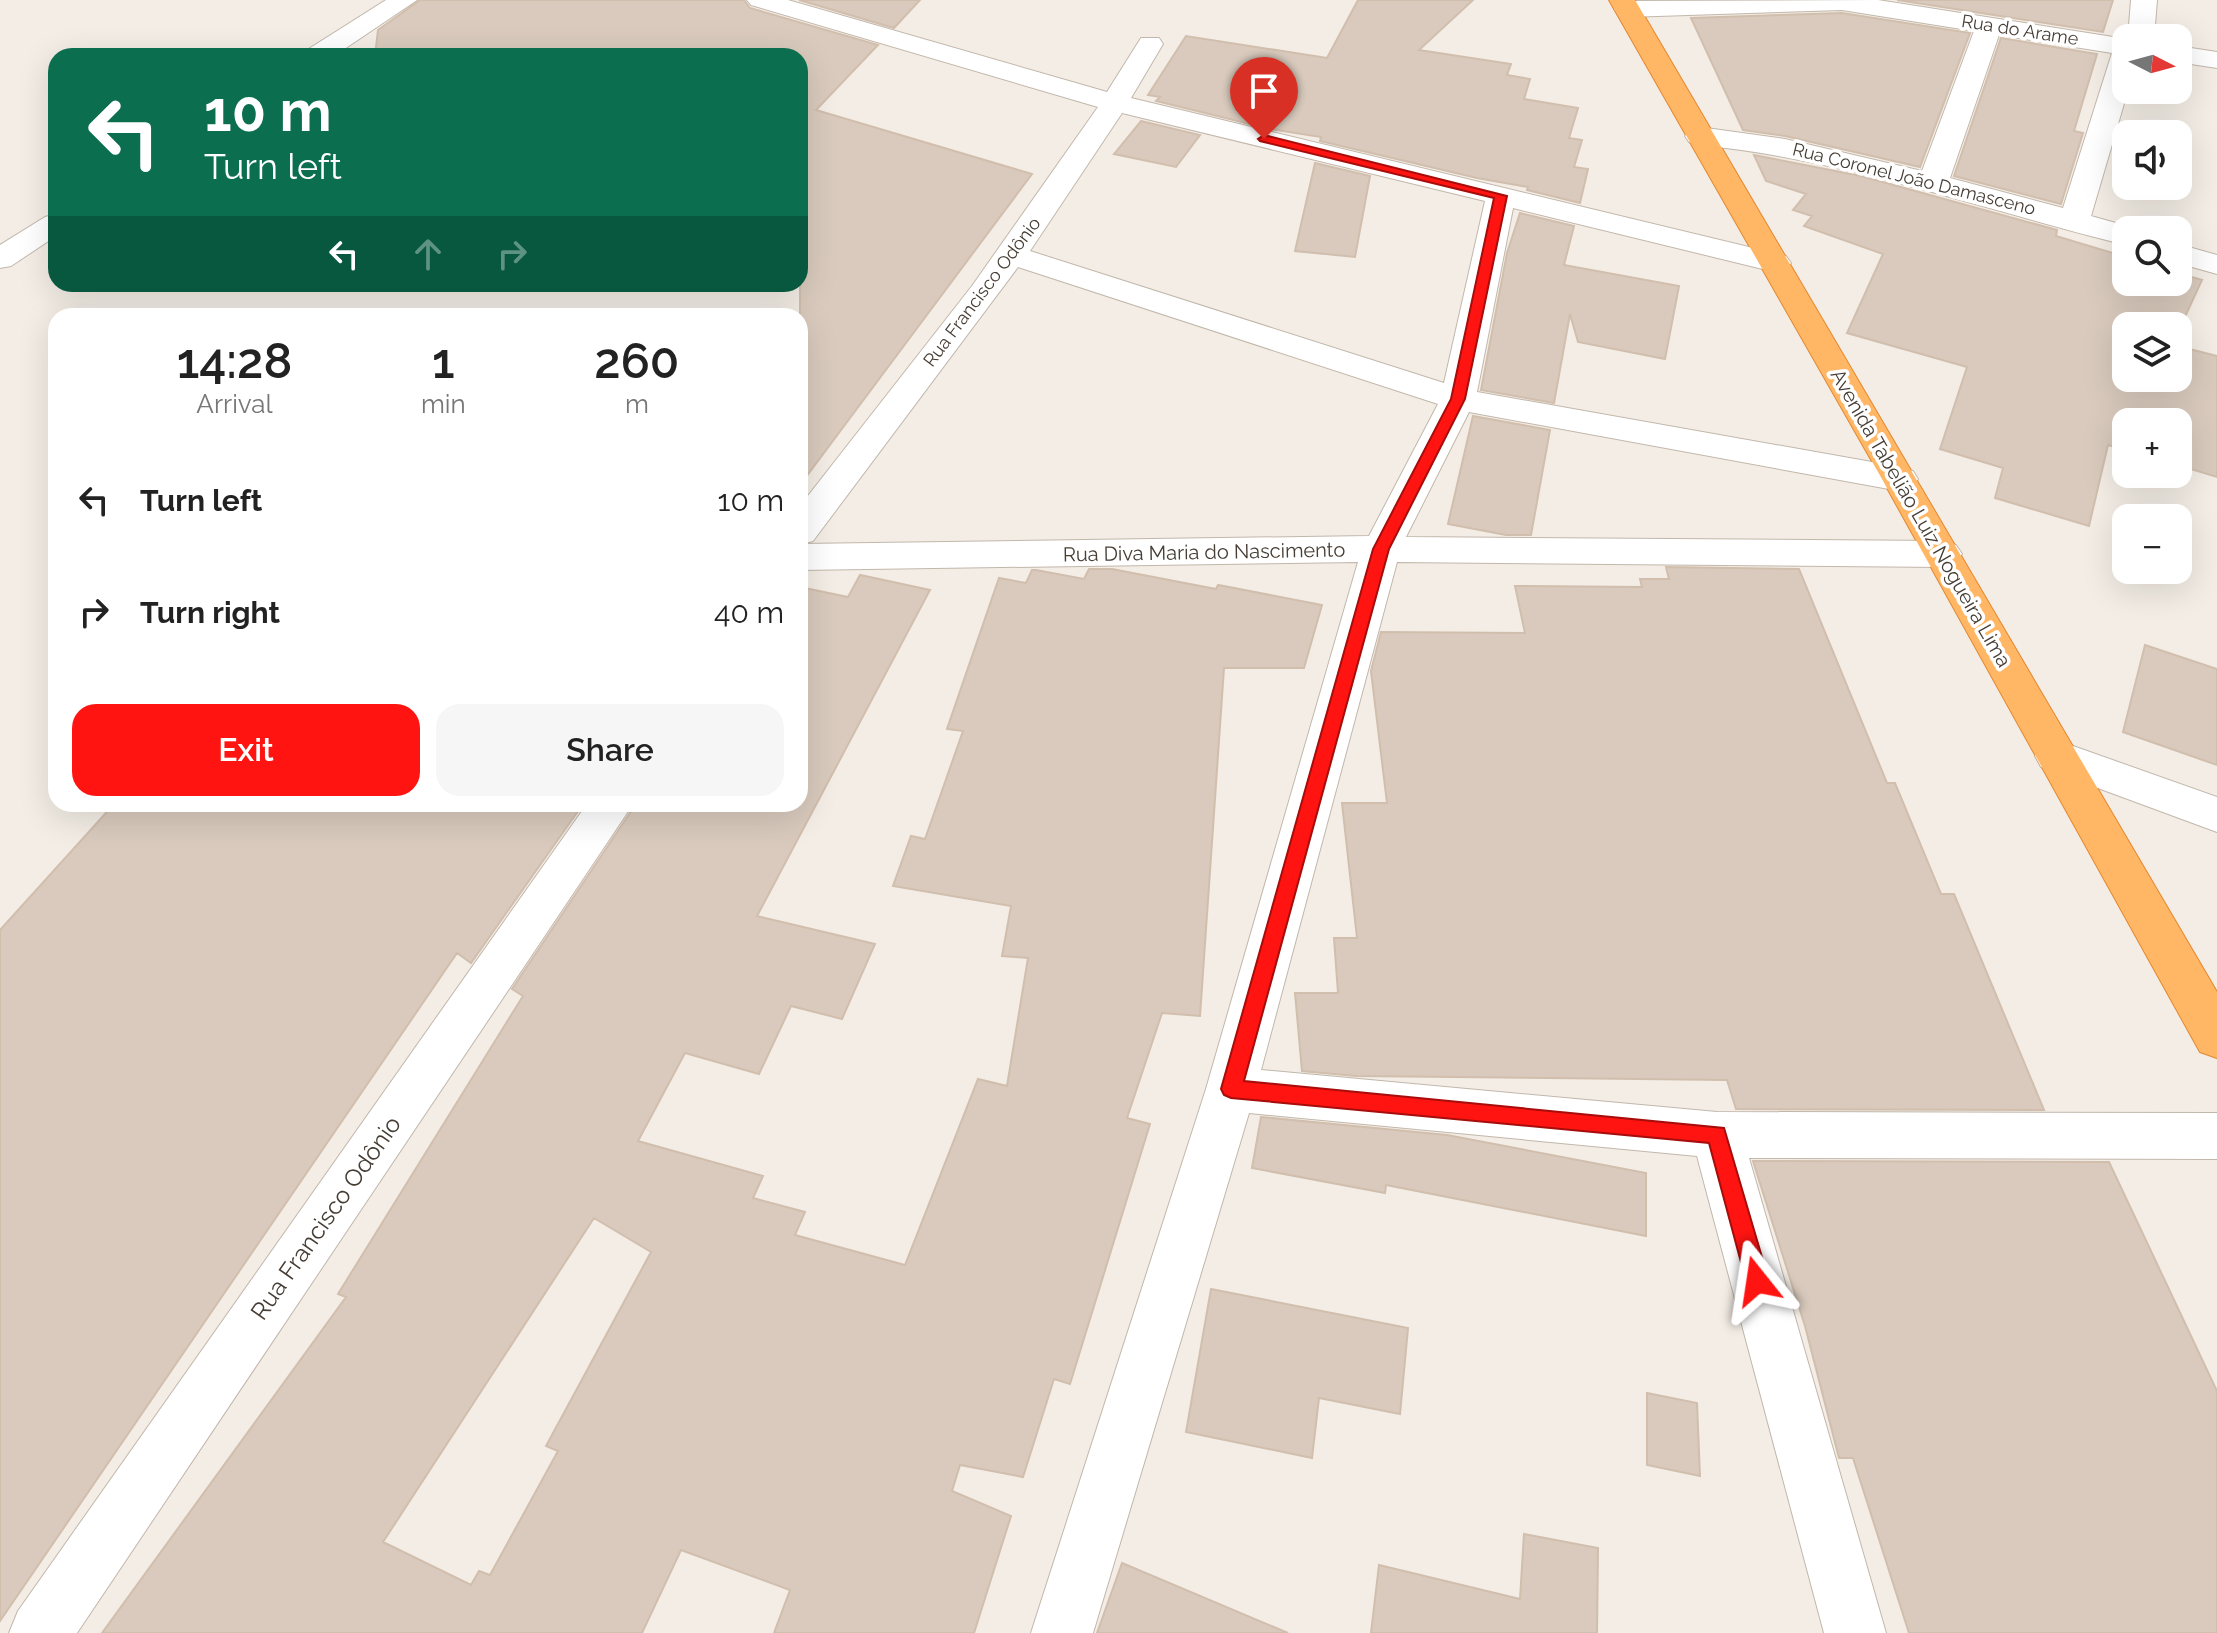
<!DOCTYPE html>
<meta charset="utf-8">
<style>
body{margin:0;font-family:Raleway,sans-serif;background:#f6f6f6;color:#222;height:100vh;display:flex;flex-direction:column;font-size:30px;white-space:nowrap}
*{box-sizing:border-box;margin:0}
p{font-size:26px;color:#767676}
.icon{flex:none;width:44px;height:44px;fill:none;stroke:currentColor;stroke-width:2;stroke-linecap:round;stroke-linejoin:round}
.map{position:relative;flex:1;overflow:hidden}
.details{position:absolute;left:48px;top:308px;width:760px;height:504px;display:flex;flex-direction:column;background:#fff;border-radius:24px;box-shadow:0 8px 32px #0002}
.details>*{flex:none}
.banner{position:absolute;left:48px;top:48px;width:760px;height:244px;border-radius:24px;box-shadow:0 8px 32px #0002;background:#0b6e4f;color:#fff;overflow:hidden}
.needle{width:52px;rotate:96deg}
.tools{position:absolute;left:2112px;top:24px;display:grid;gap:16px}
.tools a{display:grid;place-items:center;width:80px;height:80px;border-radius:16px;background:#fff;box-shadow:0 8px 32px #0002;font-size:40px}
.pin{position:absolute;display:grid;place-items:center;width:68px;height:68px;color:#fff;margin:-82px -34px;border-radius:50% 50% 50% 0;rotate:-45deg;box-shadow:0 0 8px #0007}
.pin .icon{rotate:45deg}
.me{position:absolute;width:88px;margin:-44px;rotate:345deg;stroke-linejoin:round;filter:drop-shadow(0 0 6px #0008)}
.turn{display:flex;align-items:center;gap:28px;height:168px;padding:0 24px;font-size:36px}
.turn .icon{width:104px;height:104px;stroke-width:2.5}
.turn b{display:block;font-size:56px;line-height:68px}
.lanes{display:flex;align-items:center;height:76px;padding:0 24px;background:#0003;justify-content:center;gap:40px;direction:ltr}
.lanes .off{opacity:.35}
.eta{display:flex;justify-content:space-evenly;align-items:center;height:136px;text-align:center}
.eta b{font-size:48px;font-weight:600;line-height:56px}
.cta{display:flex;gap:16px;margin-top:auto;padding:16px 24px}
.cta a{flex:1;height:92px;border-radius:24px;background:#ff1411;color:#fff;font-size:32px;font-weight:600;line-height:92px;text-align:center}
.cta a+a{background:#f6f6f6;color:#222}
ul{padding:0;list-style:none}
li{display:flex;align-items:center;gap:24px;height:112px;padding:0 24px}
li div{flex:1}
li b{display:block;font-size:30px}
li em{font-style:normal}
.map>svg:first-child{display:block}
</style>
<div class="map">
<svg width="2217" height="1633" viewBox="0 0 2217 1633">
<rect width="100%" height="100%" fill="#f3ede5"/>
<path fill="#d9cabd" stroke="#d1bead" stroke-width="2" fill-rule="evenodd" d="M 420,0 L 744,0 L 750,8 L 878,45 L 816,110 L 1032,174 L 800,485 L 800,56 L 375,56 L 378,30 Z
M 799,0 L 920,0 L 894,28 Z
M 1358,0 L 1473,0 L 1419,50 L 1511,64 L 1507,75 L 1530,79 L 1524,99 L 1578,108 L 1569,138 L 1582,140 L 1574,167 L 1588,169 L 1580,203 L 1527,190 L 1528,187 L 1477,178 L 1320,141 L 1321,137 L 1270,129 L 1156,101 L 1160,97 L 1148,95 L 1186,36 L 1327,58 Z
M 1897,0 L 2113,0 L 2103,32 Z
M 1842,13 L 1970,33 L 1920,167 L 1785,136 L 1743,130 L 1691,18 Z
M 2001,38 L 2097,54 L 2074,131 L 2083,133 L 2061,204 L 1954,176 Z
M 1141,121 L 1200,135 L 1176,167 L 1114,154 Z
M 1754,155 L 1861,176 L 2057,230 L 2056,236 L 2126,257 L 2126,282 L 2178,282 L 2178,273 L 2202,280 L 2178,332 L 2178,326 L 2126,326 L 2126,378 L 2178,378 L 2178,346 L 2217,356 L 2217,477 L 2178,465 L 2178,422 L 2126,422 L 2126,450 L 2108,445 L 2089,526 L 1995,498 L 2003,468 L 1940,449 L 1967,367 L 1847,333 L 1883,254 L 1804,226 L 1812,216 L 1793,210 L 1806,194 L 1766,181 Z
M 1315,163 L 1370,176 L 1355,257 L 1295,251 Z
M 1520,213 L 1574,226 L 1564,265 L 1679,286 L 1665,359 L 1578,342 L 1570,314 L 1554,403 L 1481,390 L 1507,253 Z
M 1473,416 L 1550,430 L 1531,535 L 1506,535 L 1448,524 Z
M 1666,567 L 1799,569 L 1887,783 L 1895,783 L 1941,894 L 1954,894 L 2044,1110 L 1736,1109 L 1727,1080 L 1356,1076 L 1302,1071 L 1295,993 L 1338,993 L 1334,938 L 1357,938 L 1342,803 L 1387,803 L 1371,671 L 1381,632 L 1525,633 L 1515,586 L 1642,587 L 1640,579 L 1669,579 Z
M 1089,569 L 1112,569 L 1216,589 L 1218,585 L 1322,605 L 1304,668 L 1224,668 L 1200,1016 L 1162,1013 L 1127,1118 L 1150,1124 L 1070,1384 L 1054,1379 L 1023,1477 L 960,1465 L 952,1491 L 1011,1516 L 974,1633 L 774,1633 L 790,1590 L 681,1550 L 642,1633 L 102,1633 L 346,1297 L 338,1294 L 523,996 L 512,989 L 636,804 L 800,804 L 800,587 L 848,597 L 860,575 L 930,590 L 757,916 L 875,944 L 842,1019 L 791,1006 L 759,1074 L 685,1053 L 638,1141 L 763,1176 L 753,1198 L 805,1212 L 795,1235 L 905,1265 L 978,1079 L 1007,1086 L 1028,958 L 1002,956 L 1011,906 L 893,886 L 911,836 L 925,839 L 963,731 L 947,729 L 999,578 L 1026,583 L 1032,570 L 1036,570 L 1084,579 ZM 594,1218 L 651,1252 L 546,1446 L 558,1451 L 490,1575 L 479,1571 L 471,1585 L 383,1542 Z
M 2145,645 L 2217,669 L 2217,765 L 2123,732 Z
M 114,804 L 583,804 L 471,963 L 457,953 L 0,1621 L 0,930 Z
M 1261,1117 L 1447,1135 L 1646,1173 L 1646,1236 L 1386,1185 L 1385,1193 L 1252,1168 Z
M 1753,1161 L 2109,1162 L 2217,1391 L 2217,1633 L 1909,1633 L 1853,1458 L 1839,1458 L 1805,1326 Z
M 1211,1289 L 1408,1328 L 1400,1414 L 1319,1398 L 1312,1458 L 1186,1432 Z
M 1647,1393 L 1697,1403 L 1700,1476 L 1647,1465 Z
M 1524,1534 L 1598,1548 L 1597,1633 L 1371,1633 L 1379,1565 L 1520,1599 Z
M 1122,1563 L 1288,1633 L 1097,1633 Z"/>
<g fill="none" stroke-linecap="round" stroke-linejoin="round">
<g stroke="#c2b7ab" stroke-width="2">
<path id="minor" d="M 386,0 L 417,0 L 334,56 L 303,56 L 307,50 Z
M 747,0 L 788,0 L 1107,92 L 1141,38 L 1159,38 L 1163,44 L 1131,98 L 1786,256 L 1791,263 L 1786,270 L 1775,272 L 1513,208 L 1477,392 L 1900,467 L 1913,471 L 1918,479 L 1913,487 L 1900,491 L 1469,412 L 1406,537 L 1943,541 L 1956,545 L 1962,554 L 1956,563 L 1943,567 L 1397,562 L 1261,1070 L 1717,1112 L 2217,1113 L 2217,1159 L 1749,1158 L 1886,1633 L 1824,1633 L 1697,1156 L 1249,1113 L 1093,1633 L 1031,1633 L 1206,1089 L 1358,562 L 800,570 L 800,506 L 972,286 L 1098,107 L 751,5 ZM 1122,113 L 1485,201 L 1444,383 L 1030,251 ZM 1018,267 L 1438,404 L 1369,536 L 801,544 L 813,541 Z
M 1878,0 L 2126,39 L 2128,90 L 2091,216 L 2137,229 L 2126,230 L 2126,245 C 1984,210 1846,159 1699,145 L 1689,142 L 1685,136 L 1689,130 L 1699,127 L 1785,139 L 1922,171 L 1974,31 L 1842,10 L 1627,17 L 1618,14 L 1614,9 L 1618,4 L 1627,1 ZM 1999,35 L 2112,53 L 2063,208 L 1950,178 Z
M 2131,0 L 2157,0 L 2154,38 L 2128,38 Z
M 2178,46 L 2217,52 L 2217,68 L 2178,62 Z
M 56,214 L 56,236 L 11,266 L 0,268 L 0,245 L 45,217 Z
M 2178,244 L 2217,255 L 2217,274 L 2178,263 Z
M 2056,740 L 2217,797 L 2217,832 L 2041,767 L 2035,756 L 2041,745 Z
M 587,804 L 633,804 L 77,1633 L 9,1633 L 18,1611 Z"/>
</g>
<g stroke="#e4882f" stroke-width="2">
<path id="highway" d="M 1609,0 L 1635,0 L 2217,992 L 2217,1058 L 2200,1052 L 1882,479 Z"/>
</g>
<use href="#minor" fill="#fff" fill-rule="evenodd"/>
<use href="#highway" fill="#ffb665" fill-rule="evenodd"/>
</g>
<path fill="#ff1411" stroke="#a60d0b" stroke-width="2" d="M 1264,135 L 1507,196 L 1465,399 L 1389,549 L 1244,1081 L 1724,1128 L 1769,1281 L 1765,1289 L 1757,1292 L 1749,1289 L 1746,1281 L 1709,1143 L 1231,1098 L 1224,1095 L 1221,1089 L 1373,549 L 1451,399 L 1494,198 L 1260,141 L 1258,139 Z"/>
<g text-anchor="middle" stroke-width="7" stroke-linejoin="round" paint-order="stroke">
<g font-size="18" fill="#463d35" stroke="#fff">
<text transform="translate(2020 30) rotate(9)" y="6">Rua do Arame</text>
<text transform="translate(1914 179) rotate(14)" y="6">Rua Coronel João Damasceno</text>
<text transform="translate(982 292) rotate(-53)" y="6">Rua Francisco Odônio</text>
</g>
<g font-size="20" fill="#463d35" stroke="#fff">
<text transform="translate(1921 518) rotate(60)" y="7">Avenida Tabelião Luiz Nogueira Lima</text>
<text transform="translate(1204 552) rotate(-1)" y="7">Rua Diva Maria do Nascimento</text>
</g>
<g font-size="24" fill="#463d35" stroke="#fff">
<text transform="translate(326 1218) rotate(-55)" y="8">Rua Francisco Odônio</text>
</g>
</g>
</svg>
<div class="tools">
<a><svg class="needle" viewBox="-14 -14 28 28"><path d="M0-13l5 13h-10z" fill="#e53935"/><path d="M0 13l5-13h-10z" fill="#767676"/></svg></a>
<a><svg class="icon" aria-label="sound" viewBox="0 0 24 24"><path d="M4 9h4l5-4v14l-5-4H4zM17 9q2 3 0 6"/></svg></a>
<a><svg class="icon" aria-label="search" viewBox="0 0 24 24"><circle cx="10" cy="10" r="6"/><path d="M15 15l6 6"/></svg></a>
<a><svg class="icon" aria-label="layers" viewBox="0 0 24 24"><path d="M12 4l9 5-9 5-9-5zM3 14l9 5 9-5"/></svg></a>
<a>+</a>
<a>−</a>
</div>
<div class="pin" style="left:1264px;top:139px;background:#d93025"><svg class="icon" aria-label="arrive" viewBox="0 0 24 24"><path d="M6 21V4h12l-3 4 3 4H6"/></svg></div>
<svg class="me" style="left:1757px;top:1281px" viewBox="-20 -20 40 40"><path d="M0-17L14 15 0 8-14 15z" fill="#ff1411" stroke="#fff" stroke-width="4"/></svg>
<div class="banner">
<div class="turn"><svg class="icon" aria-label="left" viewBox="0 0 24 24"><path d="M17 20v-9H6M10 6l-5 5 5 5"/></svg><div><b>10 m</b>Turn left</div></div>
<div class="lanes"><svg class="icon" aria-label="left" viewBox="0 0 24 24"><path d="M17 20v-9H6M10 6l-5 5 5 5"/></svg><svg class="icon off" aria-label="ahead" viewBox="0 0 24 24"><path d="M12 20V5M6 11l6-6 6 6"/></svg><svg class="icon off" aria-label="right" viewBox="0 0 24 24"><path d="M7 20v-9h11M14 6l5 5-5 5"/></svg></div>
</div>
<section class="details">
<div class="eta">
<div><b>14:28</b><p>Arrival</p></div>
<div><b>1</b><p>min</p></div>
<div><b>260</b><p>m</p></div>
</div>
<ul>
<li><svg class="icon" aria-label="left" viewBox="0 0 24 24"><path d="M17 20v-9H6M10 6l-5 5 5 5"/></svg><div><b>Turn left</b></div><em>10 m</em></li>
<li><svg class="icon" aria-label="right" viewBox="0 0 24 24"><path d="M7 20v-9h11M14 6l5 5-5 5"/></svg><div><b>Turn right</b></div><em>40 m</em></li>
</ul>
<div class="cta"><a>Exit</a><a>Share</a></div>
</section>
</div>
